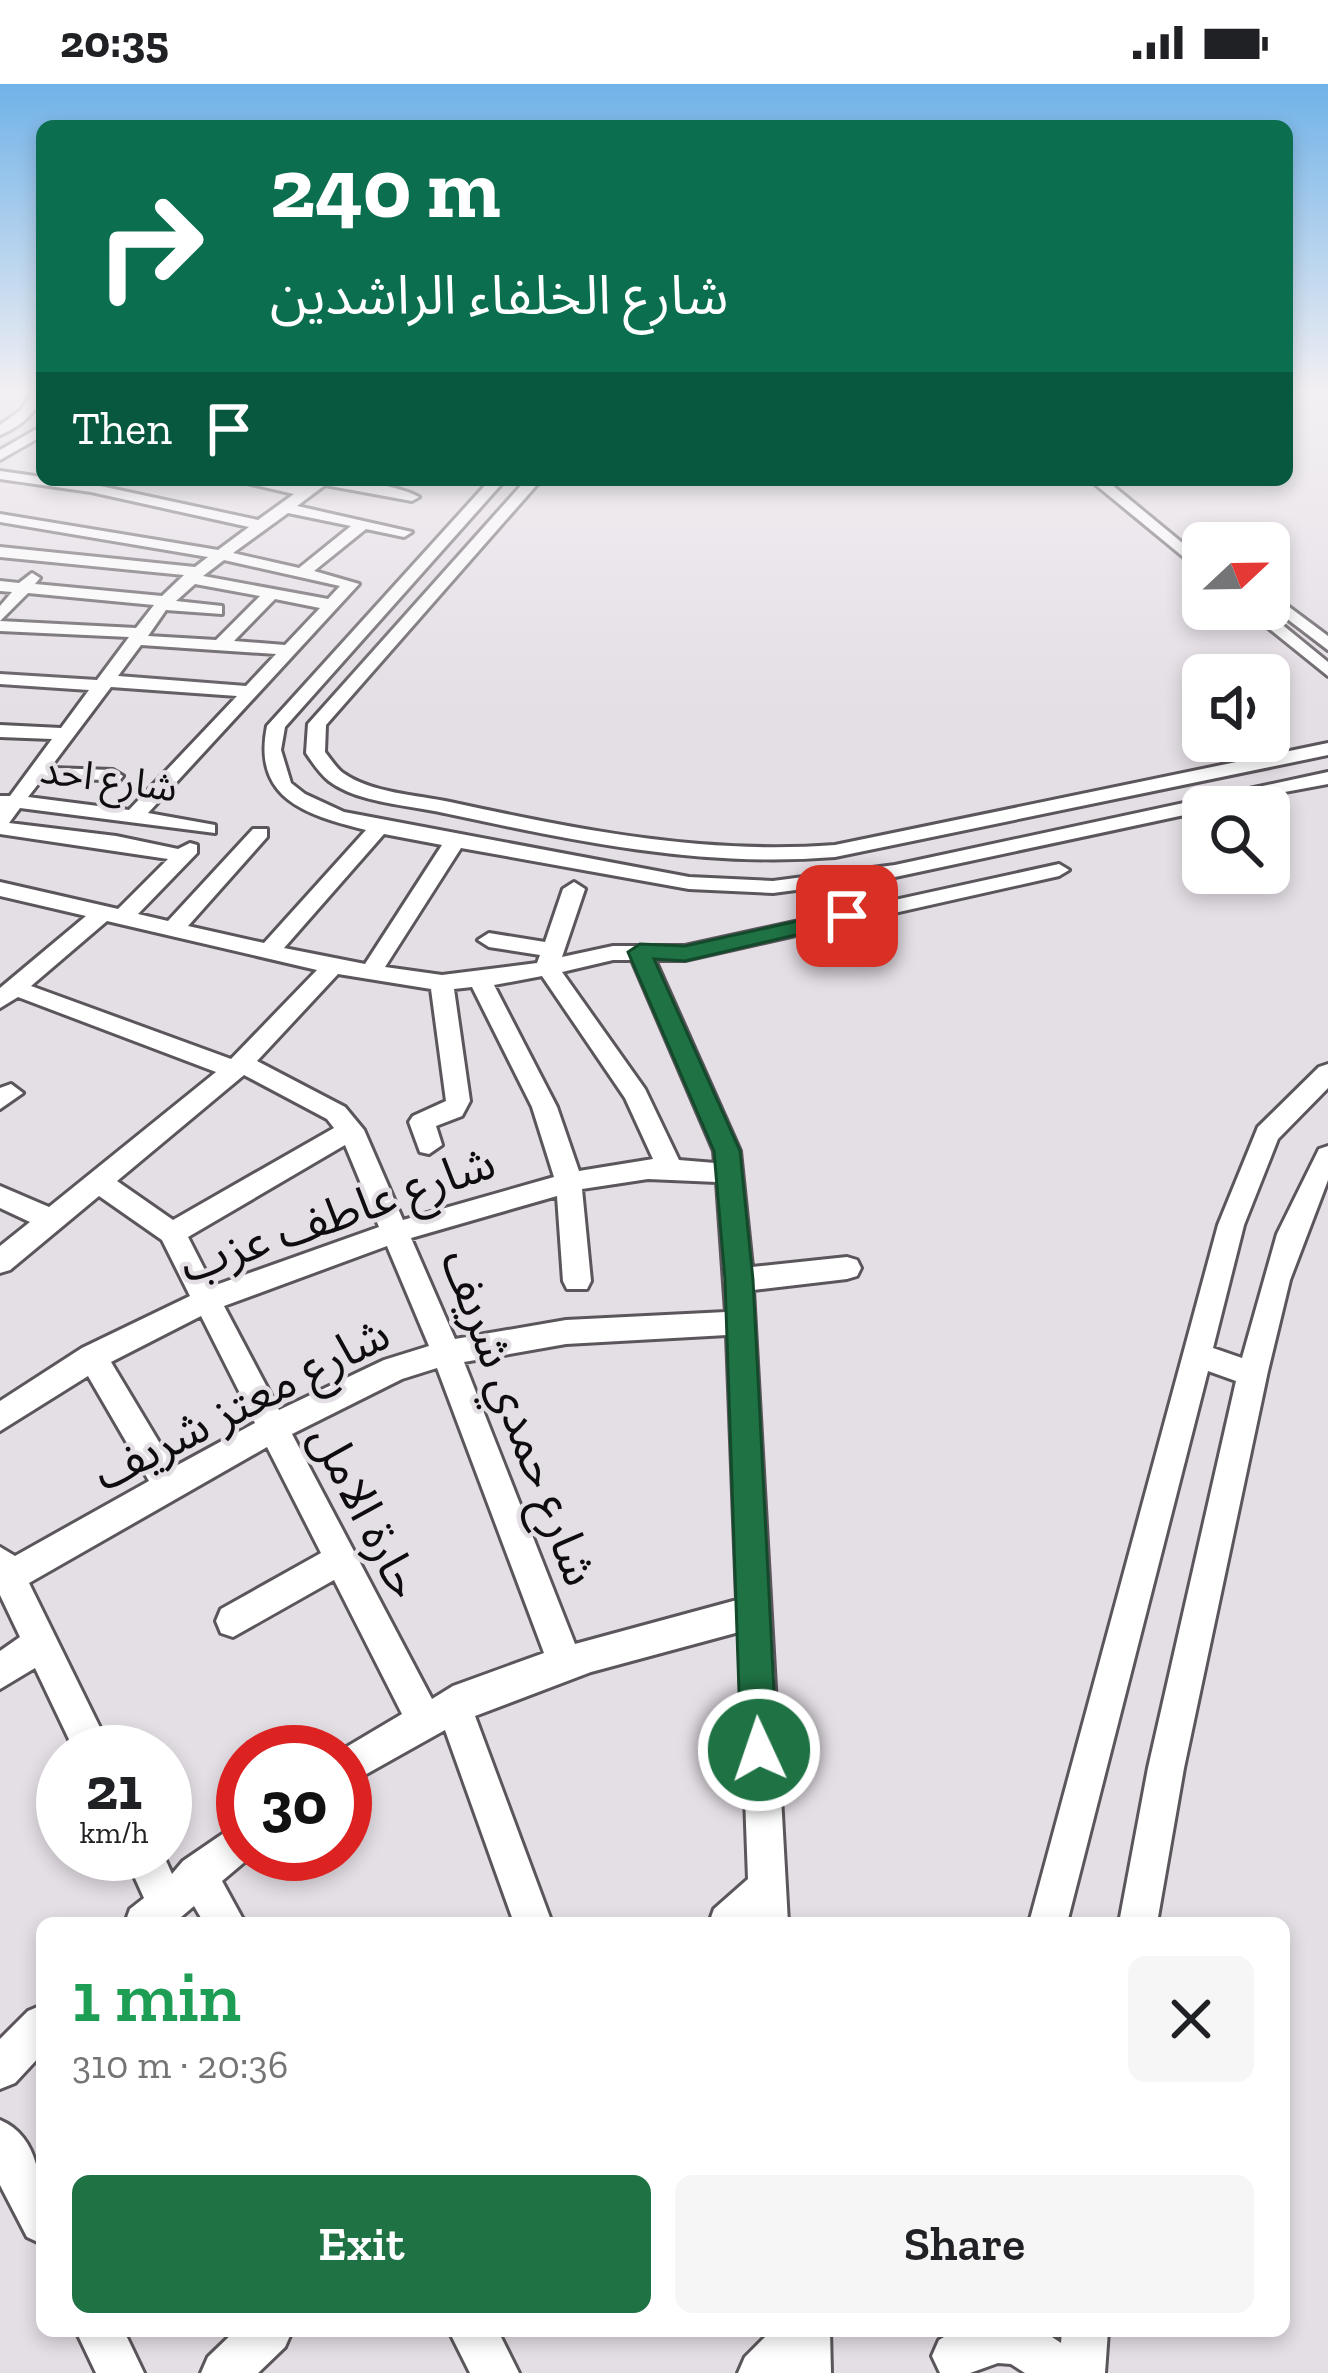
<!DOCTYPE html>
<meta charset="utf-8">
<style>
body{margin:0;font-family:"Zilla Slab","Noto Sans Arabic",serif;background:#f6f6f6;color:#202124;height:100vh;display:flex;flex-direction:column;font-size:45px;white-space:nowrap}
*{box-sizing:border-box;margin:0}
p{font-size:39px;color:#757577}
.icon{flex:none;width:66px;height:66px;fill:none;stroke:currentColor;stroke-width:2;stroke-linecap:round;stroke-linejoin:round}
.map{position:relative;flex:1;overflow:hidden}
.side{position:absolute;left:36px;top:1833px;width:1254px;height:420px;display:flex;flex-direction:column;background:#fff;border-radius:18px;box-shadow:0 6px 18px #0003}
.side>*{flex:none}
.banner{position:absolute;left:36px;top:36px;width:1257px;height:366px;border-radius:18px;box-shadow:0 6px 18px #0003;background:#0b6e4f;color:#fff;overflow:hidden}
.needle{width:78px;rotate:68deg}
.controls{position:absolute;left:1182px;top:438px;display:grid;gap:24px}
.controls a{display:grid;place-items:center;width:108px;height:108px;border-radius:18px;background:#fff;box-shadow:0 6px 18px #0003;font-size:60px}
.speed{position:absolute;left:36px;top:1641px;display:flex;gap:24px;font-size:60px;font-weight:700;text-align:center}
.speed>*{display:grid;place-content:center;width:156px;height:156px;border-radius:50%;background:#fff;box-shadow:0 6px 18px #0003;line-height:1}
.speed small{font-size:30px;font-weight:400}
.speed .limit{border:18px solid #d22;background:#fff;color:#111}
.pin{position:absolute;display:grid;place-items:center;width:102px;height:102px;color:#fff;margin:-51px;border-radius:24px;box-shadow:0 6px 18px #0006}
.me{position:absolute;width:132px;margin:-66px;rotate:357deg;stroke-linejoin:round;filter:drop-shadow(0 0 9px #0008)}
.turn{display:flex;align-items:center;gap:42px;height:252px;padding:0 36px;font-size:54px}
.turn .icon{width:156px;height:156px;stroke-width:2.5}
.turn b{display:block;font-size:84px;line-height:102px}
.then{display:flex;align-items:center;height:114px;padding:0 36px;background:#0003;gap:24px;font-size:45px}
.round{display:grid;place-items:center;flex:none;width:126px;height:126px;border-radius:18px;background:#f6f6f6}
.headline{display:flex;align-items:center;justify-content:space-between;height:204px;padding:0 36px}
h1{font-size:72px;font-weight:600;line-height:90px;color:#1e9e55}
.action{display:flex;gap:24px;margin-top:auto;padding:24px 36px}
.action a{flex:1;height:138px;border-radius:18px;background:#1f7244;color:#fff;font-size:48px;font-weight:600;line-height:138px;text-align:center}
.action a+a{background:#f6f6f6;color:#202124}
.status{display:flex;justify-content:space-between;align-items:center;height:84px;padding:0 60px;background:#fff;direction:ltr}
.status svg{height:33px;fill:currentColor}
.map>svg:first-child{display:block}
</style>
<div class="status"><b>20:35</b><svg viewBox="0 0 49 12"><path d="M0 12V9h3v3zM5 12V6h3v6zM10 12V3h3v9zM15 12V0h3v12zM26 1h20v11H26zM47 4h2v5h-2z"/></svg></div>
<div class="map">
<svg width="1328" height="2289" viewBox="0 0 1328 2289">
<rect width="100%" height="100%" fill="#e4dee5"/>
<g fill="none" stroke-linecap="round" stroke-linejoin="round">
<g stroke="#5b565b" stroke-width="6">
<path id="minor" d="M 33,309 L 42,309 C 37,330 19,343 0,351 L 0,341 L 20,327 Z
M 42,342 L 42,352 L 0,376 L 0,366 Z
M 0,387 L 91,400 L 258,436 L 294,410 L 234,396 L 304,402 C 324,387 398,401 419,413 L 412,417 L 325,401 L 297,422 L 412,448 L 404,453 L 366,445 L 314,487 L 359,500 L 148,729 L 215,741 L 215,749 L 20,724 L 9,739 L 116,752 L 178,765 L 190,759 L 197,761 L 197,769 L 138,830 L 168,837 L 253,745 L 267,745 L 267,753 L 188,842 L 264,859 L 366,746 C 306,731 252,715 267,642 L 490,396 L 505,396 L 285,643 L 281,666 L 291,699 L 305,710 L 344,728 L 689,793 L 773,797 L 895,781 L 1328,688 L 1328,700 L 1203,723 L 1203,727 L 895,793 L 773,809 L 689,805 L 461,764 L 385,883 L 442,891 L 537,879 L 540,871 L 489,863 L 478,856 L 489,849 L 545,858 L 563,805 L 574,798 L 585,805 L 562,873 L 613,862 L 685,862 L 1059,780 L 1069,786 L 1059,792 L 685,876 L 655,876 L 740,1067 L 752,1183 L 847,1173 L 857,1176 L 861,1184 L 857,1192 L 847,1195 L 753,1206 L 788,1839 L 709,1839 L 714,1825 L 748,1795 L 739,1548 L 591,1588 L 475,1632 L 552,1839 L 514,1839 L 445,1646 L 345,1702 L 345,1668 L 338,1668 L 402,1630 L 334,1496 L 233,1553 L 221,1549 L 216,1537 L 221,1525 L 321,1469 L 267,1363 L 29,1499 L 112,1668 L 75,1668 L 35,1584 L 0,1605 L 0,1567 L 20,1553 L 0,1511 L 0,1463 L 15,1472 L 149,1397 L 88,1292 L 0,1347 L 0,1317 L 82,1264 L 190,1212 L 162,1156 L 99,1112 L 10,1186 L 0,1189 L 0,1162 L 30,1138 L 0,1124 L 0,1102 L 49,1123 L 216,988 L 18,913 L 0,924 L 0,904 L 86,832 L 0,812 L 0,798 L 118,825 L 168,775 L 0,750 L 0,712 L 10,712 L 52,655 L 0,653 L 0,641 L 61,644 L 89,606 L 0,600 L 0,590 L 97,596 L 129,553 L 0,547 L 0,522 L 12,508 L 0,507 L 0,497 L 19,499 L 32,489 L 40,494 L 35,500 L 162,512 L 184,491 L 0,473 L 0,463 L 195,483 L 208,473 L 0,438 L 0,430 L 218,466 L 249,443 L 91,408 L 0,395 ZM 288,429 L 351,442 L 299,484 L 233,469 ZM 224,476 L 340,502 L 328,515 L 203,492 ZM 195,500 L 260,512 L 216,556 L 148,552 L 166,526 L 222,530 L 222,522 L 176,517 ZM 28,509 L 154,521 L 136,544 L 0,537 ZM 275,515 L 320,524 L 285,561 L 234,557 ZM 141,561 L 276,570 L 246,602 L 118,592 ZM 111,603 L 237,612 L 129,726 L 28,713 L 42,695 L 120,696 L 123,692 L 113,686 L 50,684 ZM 384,750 L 442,761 L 365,880 L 284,864 ZM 107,837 L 317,886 L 231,975 L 31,902 ZM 613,876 L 632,876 L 714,1067 L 715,1079 L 679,1076 L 645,1005 L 562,888 ZM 338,890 L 431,905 L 446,1017 L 413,1032 L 409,1038 L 420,1068 L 429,1070 L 442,1061 L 436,1042 L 462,1032 L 470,1017 L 454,905 L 472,903 L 532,1023 L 554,1093 L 403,1136 L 364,1046 L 345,1023 L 257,977 ZM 542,892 L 625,1014 L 653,1075 L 579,1087 L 557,1023 L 494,901 ZM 244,991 L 327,1035 L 334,1044 L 173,1136 L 117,1097 ZM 345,1061 L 379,1143 L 213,1202 L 188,1153 ZM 648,1095 L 717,1098 L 726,1228 L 566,1236 L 455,1255 L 411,1154 L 557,1112 L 563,1197 L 567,1205 L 587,1205 L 591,1197 L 582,1105 ZM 387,1162 L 429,1262 L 384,1276 L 279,1326 L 224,1222 ZM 201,1232 L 255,1339 L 174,1383 L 111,1278 ZM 727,1251 L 737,1516 L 575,1560 L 464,1278 L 566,1260 ZM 437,1284 L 544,1569 L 453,1602 L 432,1615 L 292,1350 L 402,1295 Z
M 526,396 L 541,396 L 326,641 L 325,668 C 330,674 336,684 343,689 C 371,709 417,711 450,718 C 579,746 703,771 835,761 L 1328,659 L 1328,671 L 835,773 C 701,784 575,757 444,729 C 409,721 358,719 329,697 C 320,690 312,678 306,669 L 308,640 Z
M 1090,396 L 1106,396 L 1203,476 L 1203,489 Z
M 1269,508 L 1328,552 L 1328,566 L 1269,521 Z
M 1245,525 L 1263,525 L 1328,578 L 1328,592 Z
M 1328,980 L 1328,1004 L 1278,1055 L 1244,1141 L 1213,1264 L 1242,1274 L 1277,1150 L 1319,1065 L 1328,1062 L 1328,1096 L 1290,1196 L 1268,1287 L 1184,1684 L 1157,1839 L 1119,1839 L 1148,1684 L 1236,1297 L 1208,1287 L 1067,1839 L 1029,1839 L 1218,1141 L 1258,1043 L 1319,983 Z
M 11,1000 L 23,1009 L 0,1025 L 0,1004 Z
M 243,1736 L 243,1770 L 254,1770 L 222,1797 L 245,1839 L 204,1839 L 194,1822 L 174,1839 L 125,1839 L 130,1825 L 144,1814 L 124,1770 L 163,1770 L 172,1790 L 183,1777 Z
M 42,1921 L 42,1970 L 15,1999 L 0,2005 L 0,1955 L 28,1927 Z
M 0,2036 C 46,2055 42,2118 42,2160 L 27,2153 L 0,2101 Z
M 76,2247 L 124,2247 L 144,2289 L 96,2289 Z
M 235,2247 L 292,2247 L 285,2263 L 258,2289 L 201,2289 L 208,2273 Z
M 449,2247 L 498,2247 L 519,2289 L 470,2289 Z
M 771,2247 L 830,2247 L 831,2289 L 738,2289 L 745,2273 Z
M 954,2247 L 1043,2247 L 1061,2259 L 1062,2247 L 1108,2247 L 1105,2289 L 1025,2289 L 1011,2280 L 998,2279 L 970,2289 L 940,2289 L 932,2272 L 939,2256 Z"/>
</g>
<use href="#minor" fill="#fff" fill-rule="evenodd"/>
</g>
<linearGradient id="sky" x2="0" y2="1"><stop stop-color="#70b2e8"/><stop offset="0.49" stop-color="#f3f0f3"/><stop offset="1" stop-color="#f3f0f3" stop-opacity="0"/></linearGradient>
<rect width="1328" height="629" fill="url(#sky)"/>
<path fill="#1f7244" stroke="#144a2c" stroke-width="3" d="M 847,826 L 858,832 L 855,837 L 685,877 L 654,875 L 740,1067 L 753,1196 L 777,1666 L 772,1679 L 759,1685 L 746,1679 L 741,1666 L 725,1196 L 714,1067 L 628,868 L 640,860 L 685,862 Z"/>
<g text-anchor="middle" stroke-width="9" stroke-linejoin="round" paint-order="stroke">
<g font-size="39" fill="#0e0c0e" stroke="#e4dee5">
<text transform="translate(109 694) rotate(8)" y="14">شارع احد</text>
</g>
<g font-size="48" fill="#0e0c0e" stroke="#e4dee5">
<text transform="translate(337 1129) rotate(-19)" y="17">شارع عاطف عزب</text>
<text transform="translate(241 1319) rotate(-27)" y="17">شارع معتز شريف</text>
<text transform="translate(520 1333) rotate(69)" y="17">شارع حمدي شريف</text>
<text transform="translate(367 1427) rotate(63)" y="17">حارة الامل</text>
</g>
</g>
</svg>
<div class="controls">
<a><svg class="needle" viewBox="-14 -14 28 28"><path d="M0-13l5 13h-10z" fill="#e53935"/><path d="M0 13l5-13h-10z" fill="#757577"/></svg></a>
<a><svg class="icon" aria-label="sound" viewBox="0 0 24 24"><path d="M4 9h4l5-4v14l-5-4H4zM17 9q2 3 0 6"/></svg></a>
<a><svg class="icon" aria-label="search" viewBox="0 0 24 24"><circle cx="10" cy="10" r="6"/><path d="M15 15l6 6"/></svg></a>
</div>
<div class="speed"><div>21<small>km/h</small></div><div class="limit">30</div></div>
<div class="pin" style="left:847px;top:832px;background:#d93025"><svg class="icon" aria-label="arrive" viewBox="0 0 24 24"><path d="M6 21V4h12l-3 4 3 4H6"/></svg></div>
<svg class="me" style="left:759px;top:1666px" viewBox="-20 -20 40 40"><circle r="17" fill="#1f7244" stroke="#fff" stroke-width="3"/><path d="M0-11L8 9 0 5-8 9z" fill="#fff"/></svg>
<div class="banner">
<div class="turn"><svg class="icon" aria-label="right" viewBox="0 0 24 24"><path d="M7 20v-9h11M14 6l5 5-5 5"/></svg><div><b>240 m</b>شارع الخلفاء الراشدين</div></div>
<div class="then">Then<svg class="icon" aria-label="arrive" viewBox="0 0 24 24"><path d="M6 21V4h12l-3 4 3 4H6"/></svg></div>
</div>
<section class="side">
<div class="headline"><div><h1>1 min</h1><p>310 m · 20:36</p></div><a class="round"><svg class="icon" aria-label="close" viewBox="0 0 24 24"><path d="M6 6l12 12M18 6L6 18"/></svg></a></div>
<div class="action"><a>Exit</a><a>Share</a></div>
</section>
</div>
